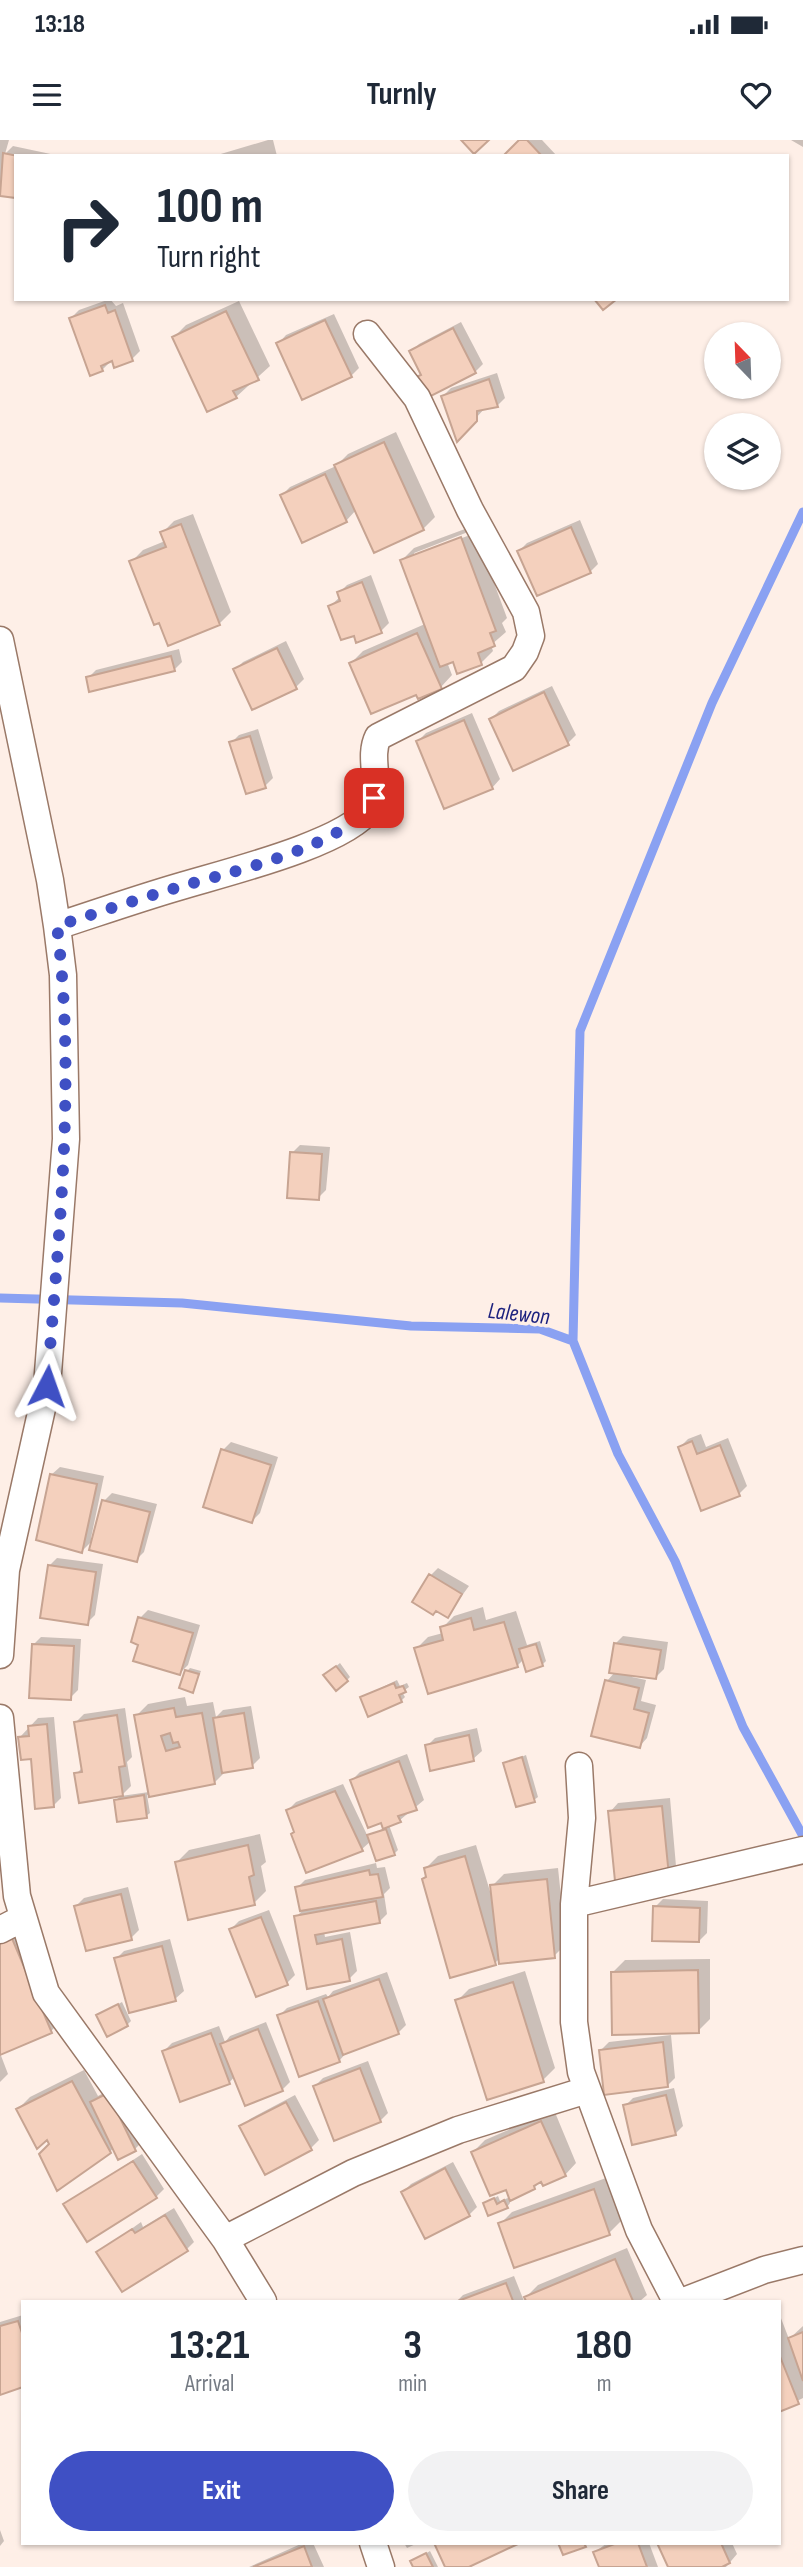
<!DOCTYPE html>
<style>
body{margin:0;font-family:"Sofia Sans Condensed",sans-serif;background:#f2f2f3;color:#1f2937;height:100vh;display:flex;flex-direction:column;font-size:26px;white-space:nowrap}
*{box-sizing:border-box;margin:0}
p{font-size:23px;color:#747a83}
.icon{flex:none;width:38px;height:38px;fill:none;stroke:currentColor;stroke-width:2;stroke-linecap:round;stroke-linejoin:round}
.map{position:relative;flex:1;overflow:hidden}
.drawer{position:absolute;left:21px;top:2160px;width:760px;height:245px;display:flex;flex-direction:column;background:#fff;border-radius:0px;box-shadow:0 2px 5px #0004}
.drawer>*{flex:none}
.top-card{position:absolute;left:14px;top:14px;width:775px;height:147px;border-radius:0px;box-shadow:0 2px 5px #0004;background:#fff;color:#1f2937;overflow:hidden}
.needle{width:46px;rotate:337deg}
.buttons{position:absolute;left:704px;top:182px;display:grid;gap:14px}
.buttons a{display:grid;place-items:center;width:77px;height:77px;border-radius:50%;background:#fff;box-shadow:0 2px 5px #0004;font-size:35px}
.pin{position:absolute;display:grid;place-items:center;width:60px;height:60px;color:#fff;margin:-30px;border-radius:14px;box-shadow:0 4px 10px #0006}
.me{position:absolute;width:77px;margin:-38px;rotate:4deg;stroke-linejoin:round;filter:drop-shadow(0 0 5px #0008)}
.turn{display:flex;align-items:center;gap:24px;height:147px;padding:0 28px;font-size:32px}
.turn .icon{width:91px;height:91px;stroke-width:2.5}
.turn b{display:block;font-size:49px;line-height:60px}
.eta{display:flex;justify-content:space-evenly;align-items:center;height:119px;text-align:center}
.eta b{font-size:42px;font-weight:700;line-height:49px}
.button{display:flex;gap:14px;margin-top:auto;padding:14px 28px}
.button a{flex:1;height:80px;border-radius:42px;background:#3f50c4;color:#fff;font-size:28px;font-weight:700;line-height:80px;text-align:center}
.button a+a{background:#f2f2f3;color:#1f2937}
.status{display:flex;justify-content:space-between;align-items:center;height:49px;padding:0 35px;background:#fff;direction:ltr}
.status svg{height:19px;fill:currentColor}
header{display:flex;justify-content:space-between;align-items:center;height:91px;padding:0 28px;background:#fff;font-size:32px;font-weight:700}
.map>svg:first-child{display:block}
</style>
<div class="status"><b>13:18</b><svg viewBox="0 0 49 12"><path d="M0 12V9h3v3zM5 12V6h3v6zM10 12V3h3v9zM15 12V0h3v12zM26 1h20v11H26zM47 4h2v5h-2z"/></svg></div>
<header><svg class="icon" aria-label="menu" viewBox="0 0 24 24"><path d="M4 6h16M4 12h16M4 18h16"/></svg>Turnly<svg class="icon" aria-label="heart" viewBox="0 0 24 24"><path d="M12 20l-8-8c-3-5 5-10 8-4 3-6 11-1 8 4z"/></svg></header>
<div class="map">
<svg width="803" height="2427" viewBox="0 0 803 2427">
<rect width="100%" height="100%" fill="#feefe7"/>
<path fill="#0003" fill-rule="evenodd" d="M 0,0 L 9,0 L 5,14 L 13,6 L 60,16 L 16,16 L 16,56 L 0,54 Z
M 268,0 L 273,0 L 277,16 L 214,16 Z
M 521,0 L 542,0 L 557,16 L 505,16 Z
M 791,0 L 803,0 L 803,7 Z
M 110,159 L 116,166 L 123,163 L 140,211 L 132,219 L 113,219 L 102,230 L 71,178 L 79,170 Z
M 239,161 L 270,226 L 236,257 L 174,197 L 186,185 Z
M 334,174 L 359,228 L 351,236 L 278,204 L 286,195 Z
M 461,182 L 483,224 L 475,232 L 428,256 L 422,234 L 411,212 L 419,204 Z
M 497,233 L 505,258 L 497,266 L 485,268 L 457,299 L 443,256 L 451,248 Z
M 396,292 L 435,377 L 423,389 L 356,370 L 346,381 L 282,355 L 290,347 L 336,326 L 348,314 Z
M 193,374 L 231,472 L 219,484 L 131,422 L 143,410 L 165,401 L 162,393 L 174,381 Z
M 580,380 L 598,424 L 590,432 L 519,411 L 527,403 Z
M 473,386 L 507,478 L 502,483 L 506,492 L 491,505 L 493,511 L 481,523 L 454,519 L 447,522 L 452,535 L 441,547 L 417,553 L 351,523 L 363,511 L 425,484 L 402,420 L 414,408 ZM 468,392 L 470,395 L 414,416 L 414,413 Z
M 371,435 L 389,483 L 381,491 L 355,493 L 330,466 L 340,457 L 339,453 L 347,445 Z
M 286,501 L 304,539 L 296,547 L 235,530 L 243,522 Z
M 179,509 L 182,522 L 174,530 L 88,538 L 96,530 Z
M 552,546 L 576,595 L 568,603 L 491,579 L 499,571 Z
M 472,573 L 500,639 L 492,648 L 418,601 L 426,593 Z
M 258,589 L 273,638 L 265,646 L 231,603 L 239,595 Z
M 300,1005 L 330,1007 L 326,1050 L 318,1058 L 292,1013 Z
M 701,1294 L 706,1307 L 728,1298 L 747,1346 L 739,1354 L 680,1307 L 688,1299 Z
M 231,1302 L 278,1317 L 260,1373 L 252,1381 L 223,1310 Z
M 60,1327 L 104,1336 L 91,1398 L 94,1399 L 104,1361 L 112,1353 L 157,1364 L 144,1412 L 136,1420 L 94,1399 L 82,1411 L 51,1335 Z
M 57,1418 L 103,1424 L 95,1475 L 87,1483 L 49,1426 Z
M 438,1428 L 469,1446 L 447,1476 L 430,1436 Z
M 483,1467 L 486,1480 L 516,1471 L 527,1505 L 540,1501 L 546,1521 L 542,1525 L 524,1519 L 517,1526 L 416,1509 L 428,1497 L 443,1493 L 442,1488 L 454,1476 Z
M 148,1470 L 200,1485 L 188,1525 L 180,1533 L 140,1503 L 140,1478 Z
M 623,1496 L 668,1502 L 664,1529 L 656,1537 L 632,1534 L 632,1537 L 646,1540 L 641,1561 L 656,1565 L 647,1598 L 639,1607 L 607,1541 L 615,1532 L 615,1504 Z
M 41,1497 L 81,1499 L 78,1550 L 70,1558 L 33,1505 Z
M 340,1523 L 350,1537 L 347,1540 L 329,1532 Z
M 190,1528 L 201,1531 L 193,1551 L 187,1531 Z
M 397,1540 L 400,1546 L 407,1543 L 409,1547 L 402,1552 L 405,1557 L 401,1561 L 362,1557 Z
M 185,1557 L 187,1566 L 213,1562 L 216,1577 L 223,1570 L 251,1566 L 260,1618 L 252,1626 L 226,1631 L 214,1643 L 147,1655 L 150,1673 L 146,1676 L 116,1660 L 122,1655 L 76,1634 L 83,1627 L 76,1582 L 84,1574 L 125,1568 L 132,1617 L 127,1622 L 131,1646 L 121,1656 L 149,1652 L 136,1576 L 148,1564 Z
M 54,1577 L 61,1658 L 53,1666 L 32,1617 L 20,1597 L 38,1578 Z
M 477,1588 L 482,1611 L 473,1619 L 427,1606 L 435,1598 Z
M 407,1614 L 424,1660 L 400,1680 L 389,1685 L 398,1710 L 394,1714 L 371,1701 L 362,1709 L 296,1691 L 288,1670 L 296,1662 L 343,1644 L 368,1697 L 384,1688 L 352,1640 L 360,1632 Z
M 526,1615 L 538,1657 L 534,1660 L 505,1624 Z
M 670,1658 L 676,1726 L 668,1734 L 610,1672 L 618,1663 Z
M 260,1694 L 266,1722 L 261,1726 L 266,1751 L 254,1763 L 177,1722 L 189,1710 Z
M 476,1705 L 492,1758 L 492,1746 L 504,1734 L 558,1728 L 566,1804 L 554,1816 L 500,1818 L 495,1823 L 424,1739 L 428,1735 L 426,1728 L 438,1716 Z
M 376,1723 L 377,1728 L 385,1727 L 390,1748 L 384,1754 L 387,1774 L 379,1782 L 324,1792 L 325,1797 L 350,1792 L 357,1831 L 349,1839 L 308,1847 L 296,1777 L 302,1771 L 297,1748 L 305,1740 Z
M 128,1747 L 139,1790 L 131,1798 L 76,1766 L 84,1758 Z
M 663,1759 L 708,1761 L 707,1793 L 699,1801 L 655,1767 Z
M 269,1770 L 295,1835 L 287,1843 L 231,1789 L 239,1781 Z
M 23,1785 L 63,1879 L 51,1891 L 0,1913 L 0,1795 Z
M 170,1799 L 184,1851 L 175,1859 L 116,1819 L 124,1811 Z
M 710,1819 L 710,1879 L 698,1891 L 613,1832 L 625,1820 Z
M 525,1831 L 555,1928 L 543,1940 L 457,1861 L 469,1849 Z
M 387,1832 L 406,1885 L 398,1893 L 347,1912 L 339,1921 L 279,1876 L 287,1868 L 326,1854 L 328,1857 L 333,1851 Z
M 122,1862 L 131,1881 L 127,1885 L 98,1875 Z
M 266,1882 L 290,1942 L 282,1950 L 235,1936 L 229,1943 L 164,1911 L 172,1903 L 219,1886 L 225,1902 L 230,1896 Z
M 671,1895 L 675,1938 L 667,1946 L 601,1910 L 609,1902 Z
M 0,1913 L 8,1934 L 0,1942 Z
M 368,1921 L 388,1973 L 380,1981 L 315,1946 L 323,1938 Z
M 84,1930 L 98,1956 L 116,1946 L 143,2001 L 135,2009 L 119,2017 L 114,2007 L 110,2012 L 51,2004 L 18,1969 L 30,1957 Z
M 674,1948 L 683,1986 L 675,1994 L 625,1966 L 633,1958 Z
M 295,1955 L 319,2000 L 311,2008 L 266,2032 L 242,1987 L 250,1979 Z
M 554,1970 L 576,2023 L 565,2035 L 542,2040 L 534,2048 L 509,2059 L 510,2063 L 507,2067 L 485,2063 L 498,2056 L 500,2061 L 511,2057 L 507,2047 L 473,2012 L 485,2000 Z
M 142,2014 L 164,2049 L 156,2057 L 66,2065 Z
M 453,2022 L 477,2067 L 469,2075 L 403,2052 L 411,2044 Z
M 606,2038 L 621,2081 L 609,2093 L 515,2126 L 500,2084 L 512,2072 Z
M 174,2068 L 194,2102 L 186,2110 L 99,2112 L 141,2082 L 143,2087 Z
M 627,2108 L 647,2155 L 640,2161 L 528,2161 L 526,2157 L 538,2145 Z
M 514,2136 L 524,2161 L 457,2161 L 463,2155 Z
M 779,2173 L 789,2199 L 803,2186 L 803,2258 L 779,2270 Z
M 23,2175 L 23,2245 L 0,2253 L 0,2182 Z
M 0,2390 L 4,2401 L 0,2406 Z
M 303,2403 L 313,2403 L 324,2427 L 249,2427 Z
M 404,2403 L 418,2403 L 407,2408 Z
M 607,2403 L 649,2403 L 658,2427 L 601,2427 L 595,2412 Z
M 659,2403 L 732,2403 L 737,2414 L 726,2427 L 670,2427 Z
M 430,2411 L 438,2427 L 415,2427 L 413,2421 Z"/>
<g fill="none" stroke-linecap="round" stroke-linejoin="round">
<path stroke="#8aa1f2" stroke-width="9" d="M 803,372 L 712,563 L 580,891 L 573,1201 L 618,1314 L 675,1421 L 743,1587 L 803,1696
M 0,1158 L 182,1163 L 411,1186 L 540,1189 L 573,1201"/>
</g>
<path fill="#f4d0bd" stroke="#c7a492" stroke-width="2" fill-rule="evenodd" d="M 461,0 L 489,0 L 474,14 Z
M 519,0 L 527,0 L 542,16 L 503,16 Z
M 3,13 L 18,16 L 16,58 L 0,56 Z
M 594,159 L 617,159 L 603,170 Z
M 105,165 L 108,173 L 115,170 L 133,221 L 114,228 L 112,221 L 101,226 L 103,231 L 90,236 L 69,178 Z
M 226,171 L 259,240 L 233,251 L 237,258 L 207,272 L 172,197 Z
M 325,180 L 352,237 L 302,260 L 276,203 Z
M 453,188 L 476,233 L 427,258 L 416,237 L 421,235 L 409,211 Z
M 489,239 L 498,267 L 477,271 L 477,281 L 457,302 L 441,256 Z
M 384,302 L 424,390 L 374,413 L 334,325 Z
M 325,334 L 347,382 L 302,403 L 280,355 Z
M 181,384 L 220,485 L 168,506 L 159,483 L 154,485 L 129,421 L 166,407 L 160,392 Z
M 571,387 L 591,433 L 537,456 L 517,411 Z
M 461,397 L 496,491 L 490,493 L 495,506 L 478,513 L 482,525 L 457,534 L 453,522 L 440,527 L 400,420 Z
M 362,442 L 382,493 L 356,503 L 354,496 L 341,500 L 328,466 L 340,461 L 337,452 Z
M 417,493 L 442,549 L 418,559 L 416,555 L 371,574 L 349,523 Z
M 277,508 L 297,549 L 252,570 L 233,529 Z
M 171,516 L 175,531 L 89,552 L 86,537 Z
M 544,552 L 569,605 L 513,631 L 489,579 Z
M 464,580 L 493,649 L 444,669 L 416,601 Z
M 250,596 L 266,648 L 246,654 L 229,602 Z
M 290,1012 L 322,1014 L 319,1060 L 287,1058 Z
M 692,1301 L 697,1314 L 720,1305 L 740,1356 L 701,1371 L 678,1307 Z
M 221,1309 L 271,1325 L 252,1383 L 203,1367 Z
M 50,1334 L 97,1344 L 82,1413 L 36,1400 Z
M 102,1360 L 150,1372 L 137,1422 L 89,1410 Z
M 48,1425 L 96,1432 L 88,1485 L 40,1478 Z
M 429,1434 L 462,1454 L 448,1478 L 436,1471 L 433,1475 L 412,1462 Z
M 138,1477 L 193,1493 L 180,1535 L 133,1521 L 138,1505 L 131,1502 Z
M 471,1478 L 474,1490 L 504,1482 L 518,1527 L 428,1554 L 414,1508 L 443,1500 L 440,1487 Z
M 614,1503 L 661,1510 L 656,1539 L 609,1533 Z
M 32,1504 L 74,1506 L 71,1560 L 29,1558 Z
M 536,1504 L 543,1526 L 526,1532 L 519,1509 Z
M 336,1526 L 348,1541 L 336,1551 L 323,1535 Z
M 185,1530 L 199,1534 L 193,1553 L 179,1548 Z
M 605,1540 L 639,1548 L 634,1569 L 649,1573 L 640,1608 L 591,1596 Z
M 394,1543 L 396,1548 L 403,1546 L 406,1552 L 399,1555 L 402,1562 L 368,1577 L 360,1557 Z
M 174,1568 L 176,1577 L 202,1573 L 215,1644 L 149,1657 L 134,1575 ZM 170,1593 L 173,1603 L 178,1602 L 180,1607 L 166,1611 L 161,1596 Z
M 244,1573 L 253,1628 L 222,1633 L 213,1578 Z
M 117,1575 L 125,1626 L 119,1627 L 123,1656 L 79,1663 L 74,1633 L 82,1632 L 74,1582 Z
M 47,1584 L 54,1667 L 35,1669 L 31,1619 L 21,1620 L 18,1597 L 29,1596 L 28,1586 Z
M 469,1595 L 474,1621 L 430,1631 L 425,1605 Z
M 522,1617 L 535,1662 L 516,1667 L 503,1623 Z
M 399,1621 L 417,1670 L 398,1676 L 401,1682 L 383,1689 L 381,1683 L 368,1688 L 350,1640 Z
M 335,1651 L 363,1711 L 306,1733 L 291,1694 L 294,1692 L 286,1670 Z
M 144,1655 L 147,1678 L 117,1682 L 114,1660 Z
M 662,1666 L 669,1736 L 615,1741 L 608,1671 Z
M 386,1689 L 395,1715 L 376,1721 L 367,1695 Z
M 248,1705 L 254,1735 L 249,1737 L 255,1765 L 188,1780 L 175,1722 Z
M 465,1716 L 496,1825 L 450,1838 L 422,1739 L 426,1737 L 424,1728 Z
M 369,1730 L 370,1735 L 378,1734 L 383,1757 L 300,1771 L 295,1747 Z
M 547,1739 L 555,1818 L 499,1824 L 490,1745 Z
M 121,1754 L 132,1800 L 86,1811 L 74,1766 Z
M 376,1761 L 380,1783 L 315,1795 L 317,1804 L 342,1799 L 350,1841 L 307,1849 L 294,1776 Z
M 653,1766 L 700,1768 L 699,1802 L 652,1801 Z
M 261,1777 L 288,1845 L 256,1857 L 229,1789 Z
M 11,1796 L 52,1893 L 0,1915 L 0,1801 Z
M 162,1806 L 176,1861 L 129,1873 L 114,1818 Z
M 698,1830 L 699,1893 L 612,1895 L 611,1832 Z
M 379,1839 L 399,1894 L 343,1915 L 323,1859 Z
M 513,1842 L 544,1942 L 487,1960 L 455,1860 Z
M 318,1861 L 340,1922 L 299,1937 L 277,1875 Z
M 118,1864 L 128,1886 L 107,1897 L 96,1875 Z
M 258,1889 L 283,1951 L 245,1966 L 220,1904 Z
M 211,1893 L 230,1944 L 180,1962 L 162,1911 Z
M 663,1902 L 668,1947 L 604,1955 L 599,1910 Z
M 360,1928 L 381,1982 L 334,2001 L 313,1946 Z
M 72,1941 L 111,2013 L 57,2051 L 39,2014 L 49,2004 L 47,2000 L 37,2009 L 16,1969 Z
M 108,1953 L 136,2011 L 118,2020 L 90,1962 Z
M 666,1955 L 676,1995 L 632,2005 L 623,1965 Z
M 286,1962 L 312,2010 L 265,2035 L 239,1986 Z
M 541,1981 L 566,2036 L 543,2046 L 541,2042 L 534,2046 L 535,2049 L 510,2061 L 506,2050 L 490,2056 L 471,2012 Z
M 133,2021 L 157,2058 L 87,2102 L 63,2064 Z
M 445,2028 L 470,2076 L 425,2099 L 401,2052 Z
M 594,2049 L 610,2095 L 514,2128 L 498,2083 Z
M 494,2058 L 497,2064 L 504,2060 L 508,2068 L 488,2076 L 483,2063 Z
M 165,2075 L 188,2111 L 122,2152 L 96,2112 L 132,2089 L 135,2093 Z
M 615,2119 L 633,2161 L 526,2161 L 524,2157 Z
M 506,2143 L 513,2161 L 458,2161 Z
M 18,2181 L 23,2196 L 23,2247 L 0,2255 L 0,2186 Z
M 803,2192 L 803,2241 L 788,2198 Z
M 779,2214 L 799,2264 L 779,2272 Z
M 434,2403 L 520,2403 L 469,2427 L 445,2427 Z
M 558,2403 L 584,2403 L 586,2407 L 563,2415 Z
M 617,2403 L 638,2403 L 647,2427 L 599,2427 L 593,2412 Z
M 657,2403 L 721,2403 L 730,2423 L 722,2427 L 668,2427 Z
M 304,2406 L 312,2427 L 253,2427 Z
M 426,2413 L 433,2427 L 413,2427 L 410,2421 Z"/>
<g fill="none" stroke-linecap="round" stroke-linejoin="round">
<g stroke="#9a7968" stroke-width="29">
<path id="minor" d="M 0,500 L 50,740 L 57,786 L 63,835 L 66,999 L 47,1246 L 6,1430 L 0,1515
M 57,786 C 97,773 137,759 178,747 C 220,734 346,704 369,669 C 384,647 367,619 378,597 L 514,528 L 525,512 L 531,496 L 526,472 L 470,370 L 417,258 L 367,194
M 0,1578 L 17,1756 L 46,1853 L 225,2099 L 263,2161
M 579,1626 L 582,1678 L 574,1764 L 574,1882 L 581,1932 L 639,2090 L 676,2161
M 574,1764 L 803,1710
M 0,1790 L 23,1778
M 225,2099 L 353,2033 L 458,1990 L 587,1950
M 684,2161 L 764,2130 L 803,2120
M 373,2403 L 381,2427"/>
</g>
<use href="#minor" stroke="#fff" stroke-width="26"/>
</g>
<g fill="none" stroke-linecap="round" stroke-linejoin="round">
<path stroke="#3f50c4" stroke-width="12" stroke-dasharray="0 21.6" d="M 47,1246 C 59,1093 76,939 57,786 C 97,773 138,759 179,747 C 227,733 353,705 374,658"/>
</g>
<g text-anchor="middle" stroke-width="7" stroke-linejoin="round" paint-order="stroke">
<g font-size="23" font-style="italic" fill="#1d227f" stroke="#feefe7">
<text transform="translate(519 1173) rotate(6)" y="8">Lalewon</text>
</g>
</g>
</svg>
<div class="buttons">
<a><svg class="needle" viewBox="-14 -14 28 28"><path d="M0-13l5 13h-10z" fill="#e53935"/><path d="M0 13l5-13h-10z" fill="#747a83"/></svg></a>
<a><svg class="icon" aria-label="layers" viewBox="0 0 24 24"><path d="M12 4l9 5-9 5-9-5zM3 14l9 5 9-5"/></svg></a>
</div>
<div class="pin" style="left:374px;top:658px;background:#d93025"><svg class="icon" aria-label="arrive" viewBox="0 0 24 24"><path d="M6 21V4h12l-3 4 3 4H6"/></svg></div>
<svg class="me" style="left:47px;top:1246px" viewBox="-20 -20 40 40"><path d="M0-17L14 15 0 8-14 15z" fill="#3f50c4" stroke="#fff" stroke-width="4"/></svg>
<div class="top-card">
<div class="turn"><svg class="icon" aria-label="right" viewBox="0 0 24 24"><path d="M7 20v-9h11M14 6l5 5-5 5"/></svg><div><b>100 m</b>Turn right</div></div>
</div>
<section class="drawer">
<div class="eta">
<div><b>13:21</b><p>Arrival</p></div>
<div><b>3</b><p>min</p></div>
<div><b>180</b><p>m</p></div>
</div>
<div class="button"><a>Exit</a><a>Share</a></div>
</section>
</div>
